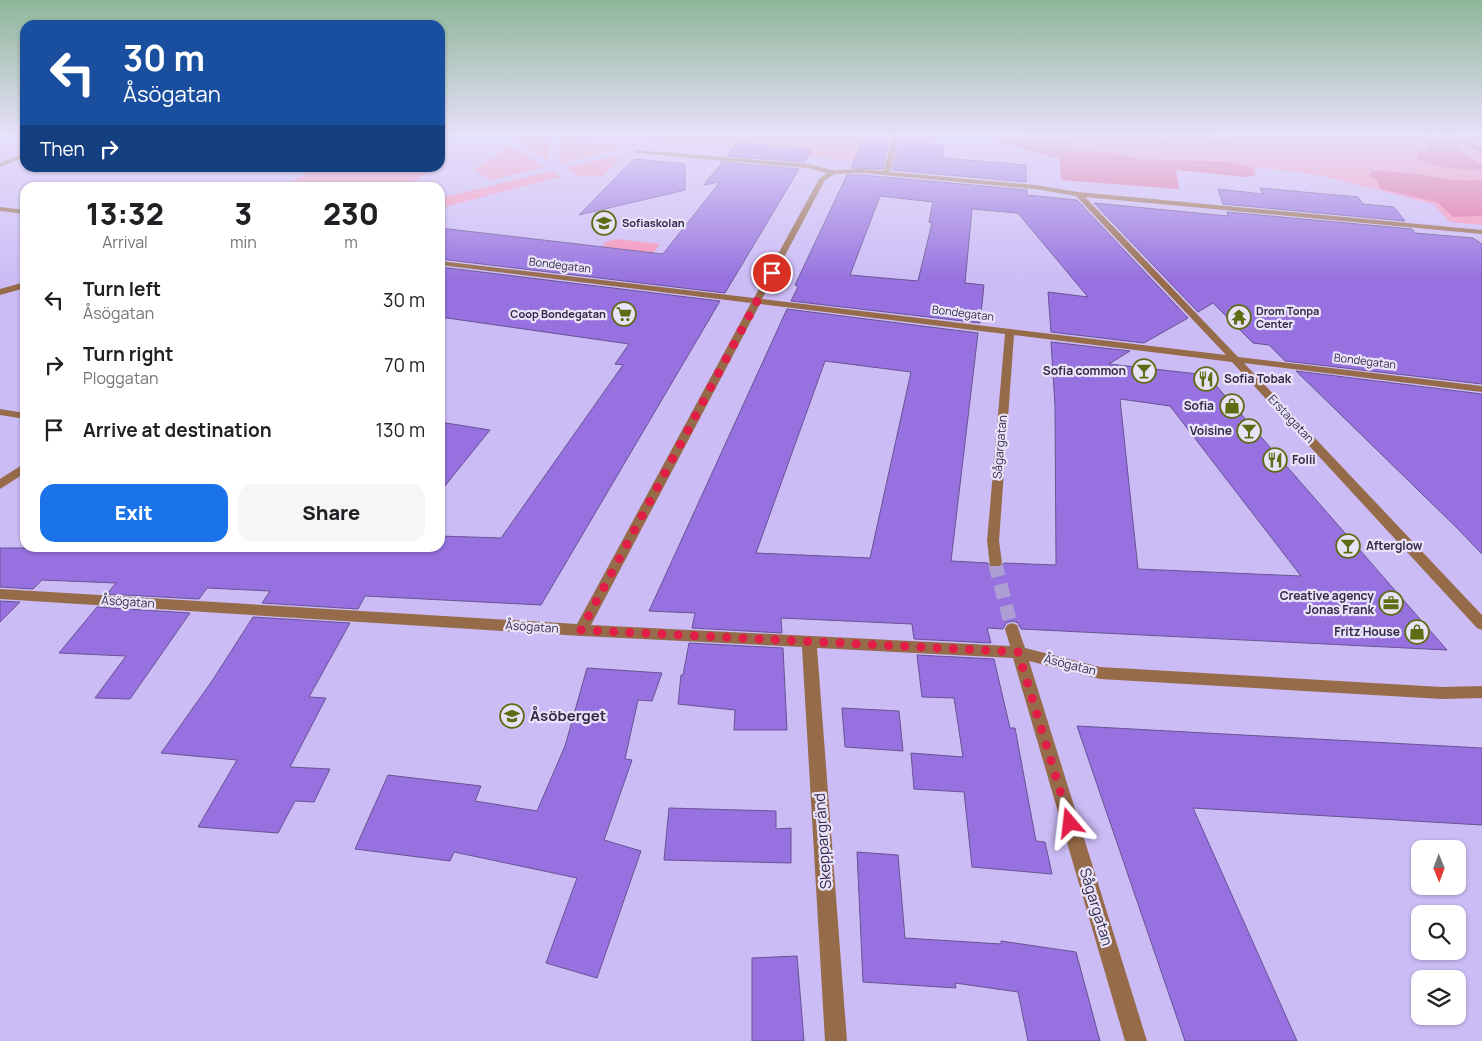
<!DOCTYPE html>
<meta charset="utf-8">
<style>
body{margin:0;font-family:Manrope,sans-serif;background:#f6f6f6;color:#202124;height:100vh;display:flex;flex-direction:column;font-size:19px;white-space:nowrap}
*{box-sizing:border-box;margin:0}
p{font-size:16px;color:#757577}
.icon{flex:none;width:28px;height:28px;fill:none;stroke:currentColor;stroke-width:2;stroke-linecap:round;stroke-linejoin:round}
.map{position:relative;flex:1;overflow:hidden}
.panel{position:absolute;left:20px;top:182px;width:425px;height:370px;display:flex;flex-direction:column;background:#fff;border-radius:15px;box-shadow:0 1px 4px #0004}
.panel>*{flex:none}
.hud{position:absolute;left:20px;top:20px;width:425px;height:152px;border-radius:15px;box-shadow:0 1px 4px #0004;background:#1a4fa0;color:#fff;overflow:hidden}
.needle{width:32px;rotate:179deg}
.fabs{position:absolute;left:1411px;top:840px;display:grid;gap:10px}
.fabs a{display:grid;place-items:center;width:55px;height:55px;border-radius:10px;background:#fff;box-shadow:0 1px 4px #0004;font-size:25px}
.pin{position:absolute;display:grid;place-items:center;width:42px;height:42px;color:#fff;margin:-21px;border:2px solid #fff;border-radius:50%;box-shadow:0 1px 5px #0007}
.me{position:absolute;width:55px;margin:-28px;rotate:343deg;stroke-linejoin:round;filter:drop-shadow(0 0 4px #0008)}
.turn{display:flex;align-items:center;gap:18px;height:105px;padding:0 20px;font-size:22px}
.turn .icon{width:65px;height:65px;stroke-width:2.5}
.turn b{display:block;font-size:35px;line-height:42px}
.then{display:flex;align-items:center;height:48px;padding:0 20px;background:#0003;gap:10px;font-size:19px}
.eta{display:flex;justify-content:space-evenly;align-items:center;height:85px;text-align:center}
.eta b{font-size:30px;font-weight:800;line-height:35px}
.cta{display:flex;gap:10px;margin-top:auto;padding:10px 20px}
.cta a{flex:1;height:58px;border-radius:15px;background:#1a73e8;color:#fff;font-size:20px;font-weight:800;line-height:58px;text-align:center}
.cta a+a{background:#f6f6f6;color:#202124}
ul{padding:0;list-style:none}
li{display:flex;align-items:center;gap:15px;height:65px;padding:0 20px}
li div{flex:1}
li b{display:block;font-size:19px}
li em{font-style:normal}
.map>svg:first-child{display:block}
</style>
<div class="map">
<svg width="1482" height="1041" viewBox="0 0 1482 1041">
<rect width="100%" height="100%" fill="#ccbcf6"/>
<path fill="#f792b6" d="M 586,135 L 886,135 L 877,163 Z
M 995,135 L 1482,135 L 1482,225 L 1450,222 L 1433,204 L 1322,176 L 1286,170 L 1254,168 L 1256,175 L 1246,177 L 1176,170 L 1179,189 L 1061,180 L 1060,159 L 1002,143 Z
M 523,136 L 549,139 L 549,161 L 516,141 Z
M 561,140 L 617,145 L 612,151 L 560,163 Z
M 510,145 L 545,167 L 490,180 L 475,170 Z
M 609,157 L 622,158 L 603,176 L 577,176 L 565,168 Z
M 317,168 L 435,168 L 405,187 L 281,187 Z
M 552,171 L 560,177 L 440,208 L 440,198 Z
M 616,239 L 660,244 L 653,253 L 602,247 L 606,242 Z"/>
<path fill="#e06495" d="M 1058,135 L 1217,135 L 1233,143 L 1231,148 L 1218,148 L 1192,138 L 1166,144 L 1116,135 L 1110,140 L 1070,143 L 1069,148 L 1124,155 L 1137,159 L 1231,162 L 1253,168 L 1256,175 L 1246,177 L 1176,170 L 1179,189 L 1061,180 L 1060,159 L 1002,143 L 1013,136 Z
M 1422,135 L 1433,135 L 1456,143 L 1462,154 L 1482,165 L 1482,170 L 1446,168 L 1419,161 L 1417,151 L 1427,149 L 1427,142 Z
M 1372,171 C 1386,171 1401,172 1415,174 C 1438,176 1459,184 1482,179 L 1482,216 L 1453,217 L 1437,202 L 1381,189 L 1378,185 L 1379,181 L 1369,176 Z"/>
<path fill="#9671df" stroke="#685394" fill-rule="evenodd" d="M 869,139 L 889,141 L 882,169 L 851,168 L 863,141 L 868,141 Z
M 899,142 L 944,145 L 942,158 L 1026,165 L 1026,182 L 892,170 Z
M 740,143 L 811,150 L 804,162 L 727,156 L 736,144 Z
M 634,159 L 685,164 L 685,190 L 579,215 Z
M 722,162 L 799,169 L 725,293 L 440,259 L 440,228 L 663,254 L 720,182 L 704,185 Z
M 847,175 L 862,175 L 1027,190 L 1027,195 L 1077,200 L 1188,318 L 1144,343 L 1051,332 L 1048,292 L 1088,297 L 1018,213 L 972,209 L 965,283 L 984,285 L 980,323 L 791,301 L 798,287 L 795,285 ZM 880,196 L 933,202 L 929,222 L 932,223 L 918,281 L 850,275 Z
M 1260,188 L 1358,197 L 1363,204 L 1394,207 L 1405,221 L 1223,204 L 1218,189 L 1263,194 Z
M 1094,203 L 1228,216 L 1227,212 L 1412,229 L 1415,233 L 1473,238 L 1482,244 L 1482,384 L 1285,361 L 1269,345 L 1253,343 L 1213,303 L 1198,312 Z
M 440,267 L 720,301 L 541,605 L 365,596 L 358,609 L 262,603 L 270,591 L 207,588 L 199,599 L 107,594 L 116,583 L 42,580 L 33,589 L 0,587 L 0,548 L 440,548 L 440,536 L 501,538 L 623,365 L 615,364 L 629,344 L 440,317 Z
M 787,309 L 978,333 L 951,561 L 988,563 L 990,568 L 1000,568 L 1004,563 L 1056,565 L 1055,406 L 1051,342 L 1130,351 L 1109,364 L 1207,375 L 1447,650 L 1021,629 L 1018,623 L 1013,621 L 1006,623 L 1003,629 L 987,628 L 991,643 L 914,639 L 912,624 L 781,618 L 782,633 L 692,628 L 695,613 L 649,611 ZM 825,361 L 911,372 L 870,558 L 756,553 ZM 1120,399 L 1170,406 L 1301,576 L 1138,569 Z
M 1296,371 L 1482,394 L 1482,554 L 1457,528 Z
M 440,422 L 490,430 L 440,492 Z
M 0,601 L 20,602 L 0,622 Z
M 97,607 L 190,613 L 130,699 L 95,698 L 126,656 L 59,653 Z
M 253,617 L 350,623 L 309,697 L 326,698 L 290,767 L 330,769 L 314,802 L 295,801 L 278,833 L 198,827 L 237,760 L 161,753 L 212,681 Z
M 689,643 L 783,648 L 787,730 L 734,730 L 735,710 L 678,704 L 681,675 L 683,675 Z
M 917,655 L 994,659 L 1010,728 L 1015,728 L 1036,841 L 1045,842 L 1052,874 L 972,867 L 964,792 L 914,789 L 911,753 L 963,757 L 954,698 L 922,697 Z
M 587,668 L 662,673 L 652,701 L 638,700 L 625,759 L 632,760 L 604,840 L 641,851 L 597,978 L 546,963 L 577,878 L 454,852 L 450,861 L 355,849 L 388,775 L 481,786 L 475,801 L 537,811 L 565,746 Z
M 842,708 L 899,711 L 903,751 L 845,747 Z
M 1077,726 L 1482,748 L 1482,825 L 1193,808 L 1297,1041 L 1185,1041 Z
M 669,808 L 776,811 L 776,829 L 791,828 L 791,863 L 664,860 Z
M 857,852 L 898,855 L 905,938 L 1001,944 L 1001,941 L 1076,952 L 1100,1041 L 1028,1041 L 1018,992 L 955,983 L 956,988 L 863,982 Z
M 797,956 L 804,1041 L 752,1041 L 752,958 Z"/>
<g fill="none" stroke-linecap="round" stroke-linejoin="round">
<path stroke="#ad9fd3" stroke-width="14" stroke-dasharray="14 8" stroke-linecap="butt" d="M 995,563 L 1012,629"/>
<path fill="#966b4a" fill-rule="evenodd" d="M 893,135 L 899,135 L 890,172 L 1035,185 L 1078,192 L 1482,230 L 1482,234 L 1085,197 L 1238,357 L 1482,386 L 1482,392 L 1244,363 L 1482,615 L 1482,630 L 1477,628 L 1232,362 L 1014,335 L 999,541 L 1002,563 L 1000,566 L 990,566 L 987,541 L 1005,334 L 760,304 L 591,625 L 1010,646 L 1005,629 L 1007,625 L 1012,623 L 1017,625 L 1025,648 L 1100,667 L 1442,687 L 1482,686 L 1482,698 L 1442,699 L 1100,679 L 1029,661 L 1147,1041 L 1125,1041 L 1013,658 L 817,648 L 847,1041 L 825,1041 L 802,647 L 581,636 L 0,599 L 0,589 L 577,624 L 751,303 L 440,265 L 440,261 L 754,298 L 819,179 L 827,173 L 808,168 L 637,153 L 634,151 L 635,150 L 808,164 L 833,170 L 862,169 L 883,171 ZM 862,173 L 1035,189 L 1076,196 L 1226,355 L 762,299 L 825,180 L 835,174 Z
M 1443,135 L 1452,135 L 1482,148 L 1482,152 Z
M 25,153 L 25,157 L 0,167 L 0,163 Z
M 0,207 L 25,210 L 25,214 L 0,211 Z
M 25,282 L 25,288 L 0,295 L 0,289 Z
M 0,409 L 25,413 L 25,419 L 0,415 Z
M 25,463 L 25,473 L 0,489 L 0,479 Z"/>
</g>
<linearGradient id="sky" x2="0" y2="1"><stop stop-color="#8db699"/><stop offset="0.48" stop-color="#e8e1fb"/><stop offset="1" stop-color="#e8e1fb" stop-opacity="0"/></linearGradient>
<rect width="1482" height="281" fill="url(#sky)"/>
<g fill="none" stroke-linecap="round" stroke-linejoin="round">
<path stroke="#e11d48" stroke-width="9" stroke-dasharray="0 16.2" d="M 772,273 L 581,630 L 1018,652 L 1070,823"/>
</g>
<defs>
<g id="school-ring" transform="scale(1.25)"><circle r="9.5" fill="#e9e3fa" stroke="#606c14" stroke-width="1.5"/><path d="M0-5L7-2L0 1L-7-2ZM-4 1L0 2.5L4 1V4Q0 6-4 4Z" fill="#606c14"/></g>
<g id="supermarket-ring" transform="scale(1.25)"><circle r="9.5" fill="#e9e3fa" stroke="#606c14" stroke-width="1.5"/><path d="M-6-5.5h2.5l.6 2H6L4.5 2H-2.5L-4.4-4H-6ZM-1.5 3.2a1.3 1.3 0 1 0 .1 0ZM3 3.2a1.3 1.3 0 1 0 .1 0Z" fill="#606c14"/></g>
<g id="temple-ring" transform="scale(1.25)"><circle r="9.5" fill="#e9e3fa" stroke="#606c14" stroke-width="1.5"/><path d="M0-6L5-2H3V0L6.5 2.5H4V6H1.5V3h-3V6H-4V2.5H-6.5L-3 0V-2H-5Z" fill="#606c14"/></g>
<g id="bar-ring" transform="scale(1.25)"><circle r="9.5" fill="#e9e3fa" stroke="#606c14" stroke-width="1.5"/><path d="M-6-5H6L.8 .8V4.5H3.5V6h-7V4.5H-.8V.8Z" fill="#606c14"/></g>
<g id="restaurant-ring" transform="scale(1.25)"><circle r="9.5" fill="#e9e3fa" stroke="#606c14" stroke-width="1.5"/><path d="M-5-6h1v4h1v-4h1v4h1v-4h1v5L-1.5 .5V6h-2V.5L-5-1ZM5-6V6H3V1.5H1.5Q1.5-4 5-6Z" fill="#606c14"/></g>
<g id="shop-ring" transform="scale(1.25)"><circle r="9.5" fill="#e9e3fa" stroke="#606c14" stroke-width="1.5"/><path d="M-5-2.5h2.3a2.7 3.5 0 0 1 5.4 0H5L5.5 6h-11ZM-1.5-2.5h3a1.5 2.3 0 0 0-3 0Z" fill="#606c14"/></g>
<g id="office-ring" transform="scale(1.25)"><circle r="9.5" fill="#e9e3fa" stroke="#606c14" stroke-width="1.5"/><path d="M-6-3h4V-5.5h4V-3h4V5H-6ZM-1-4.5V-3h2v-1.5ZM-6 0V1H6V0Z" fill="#606c14"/></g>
</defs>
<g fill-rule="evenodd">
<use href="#school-ring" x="604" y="223"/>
<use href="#supermarket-ring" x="624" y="314"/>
<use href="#temple-ring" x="1239" y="317"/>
<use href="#bar-ring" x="1144" y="371"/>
<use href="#restaurant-ring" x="1206" y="379"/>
<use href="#shop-ring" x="1232" y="406"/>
<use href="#bar-ring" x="1249" y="431"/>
<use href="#restaurant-ring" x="1275" y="460"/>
<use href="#bar-ring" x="1348" y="546"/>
<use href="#office-ring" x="1391" y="603"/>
<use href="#shop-ring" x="1417" y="632"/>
<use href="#school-ring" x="512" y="716"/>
</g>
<g text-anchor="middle" stroke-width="4.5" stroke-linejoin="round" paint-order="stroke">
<g font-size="11" font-weight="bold" fill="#322946" stroke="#e9e3fa" text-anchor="start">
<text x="622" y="227">Sofiaskolan</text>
<text x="1256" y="315">Drom Tonpa<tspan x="1256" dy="13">Center</tspan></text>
<text x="606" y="318" text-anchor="end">Coop Bondegatan</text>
</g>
<g font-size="11" fill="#322946" stroke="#e9e3fa">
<text transform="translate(560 265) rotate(7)" y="4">Bondegatan</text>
<text transform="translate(963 313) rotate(7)" y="4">Bondegatan</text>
<text transform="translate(1365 361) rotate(7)" y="4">Bondegatan</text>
</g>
<g font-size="12" font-weight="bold" fill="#322946" stroke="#e9e3fa" text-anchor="end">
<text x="1126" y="375">Sofia common</text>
<text x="1224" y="383" text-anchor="start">Sofia Tobak</text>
<text x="1214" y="410">Sofia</text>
<text x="1232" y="435">Voisine</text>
<text x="1292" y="464" text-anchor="start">Folii</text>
<text x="1366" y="550" text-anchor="start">Afterglow</text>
<text x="1374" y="600">Creative agency<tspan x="1374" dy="14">Jonas Frank</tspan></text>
<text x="1400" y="636">Fritz House</text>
</g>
<g font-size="12" fill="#322946" stroke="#e9e3fa">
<text transform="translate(1291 419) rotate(47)" y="4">Erstagatan</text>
<text transform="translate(1000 447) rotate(-85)" y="4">Sågargatan</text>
<text transform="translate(128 602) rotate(4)" y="4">Åsögatan</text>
<text transform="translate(532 627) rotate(4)" y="4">Åsögatan</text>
<text transform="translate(1070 665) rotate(14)" y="4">Åsögatan</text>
</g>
<g font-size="15" font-weight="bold" fill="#322946" stroke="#e9e3fa" text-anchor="start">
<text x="530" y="721">Åsöberget</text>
</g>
<g font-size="15" fill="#322946" stroke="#e9e3fa">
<text transform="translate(823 841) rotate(-94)" y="5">Skeppargränd</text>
<text transform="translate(1096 907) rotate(73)" y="5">Sågargatan</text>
</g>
</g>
</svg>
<div class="fabs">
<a><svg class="needle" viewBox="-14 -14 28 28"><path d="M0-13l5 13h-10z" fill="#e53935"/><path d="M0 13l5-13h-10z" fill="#757577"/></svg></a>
<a><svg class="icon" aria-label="search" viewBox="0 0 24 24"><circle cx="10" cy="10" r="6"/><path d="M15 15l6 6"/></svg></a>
<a><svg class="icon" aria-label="layers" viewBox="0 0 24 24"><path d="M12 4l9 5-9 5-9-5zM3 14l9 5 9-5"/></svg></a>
</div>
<div class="pin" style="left:772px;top:273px;background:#d93025"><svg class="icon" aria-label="arrive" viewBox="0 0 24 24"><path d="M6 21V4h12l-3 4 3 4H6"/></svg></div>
<svg class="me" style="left:1070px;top:823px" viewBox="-20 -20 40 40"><path d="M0-17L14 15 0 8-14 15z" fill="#e11d48" stroke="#fff" stroke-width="4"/></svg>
<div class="hud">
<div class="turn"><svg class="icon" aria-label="left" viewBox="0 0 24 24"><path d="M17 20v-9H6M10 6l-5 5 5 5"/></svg><div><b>30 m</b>Åsögatan</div></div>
<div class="then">Then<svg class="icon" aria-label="right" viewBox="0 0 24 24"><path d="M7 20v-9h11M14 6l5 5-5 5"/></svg></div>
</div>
<section class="panel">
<div class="eta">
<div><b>13:32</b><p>Arrival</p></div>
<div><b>3</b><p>min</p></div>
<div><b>230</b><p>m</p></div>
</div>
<ul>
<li><svg class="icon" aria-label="left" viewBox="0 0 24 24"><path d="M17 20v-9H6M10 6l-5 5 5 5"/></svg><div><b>Turn left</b><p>Åsögatan</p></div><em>30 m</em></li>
<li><svg class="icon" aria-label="right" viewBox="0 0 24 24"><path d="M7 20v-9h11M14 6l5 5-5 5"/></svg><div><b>Turn right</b><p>Ploggatan</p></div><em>70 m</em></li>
<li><svg class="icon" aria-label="arrive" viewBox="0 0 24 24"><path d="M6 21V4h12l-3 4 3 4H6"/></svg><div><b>Arrive at destination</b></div><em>130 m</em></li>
</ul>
<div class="cta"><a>Exit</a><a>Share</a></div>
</section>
</div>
